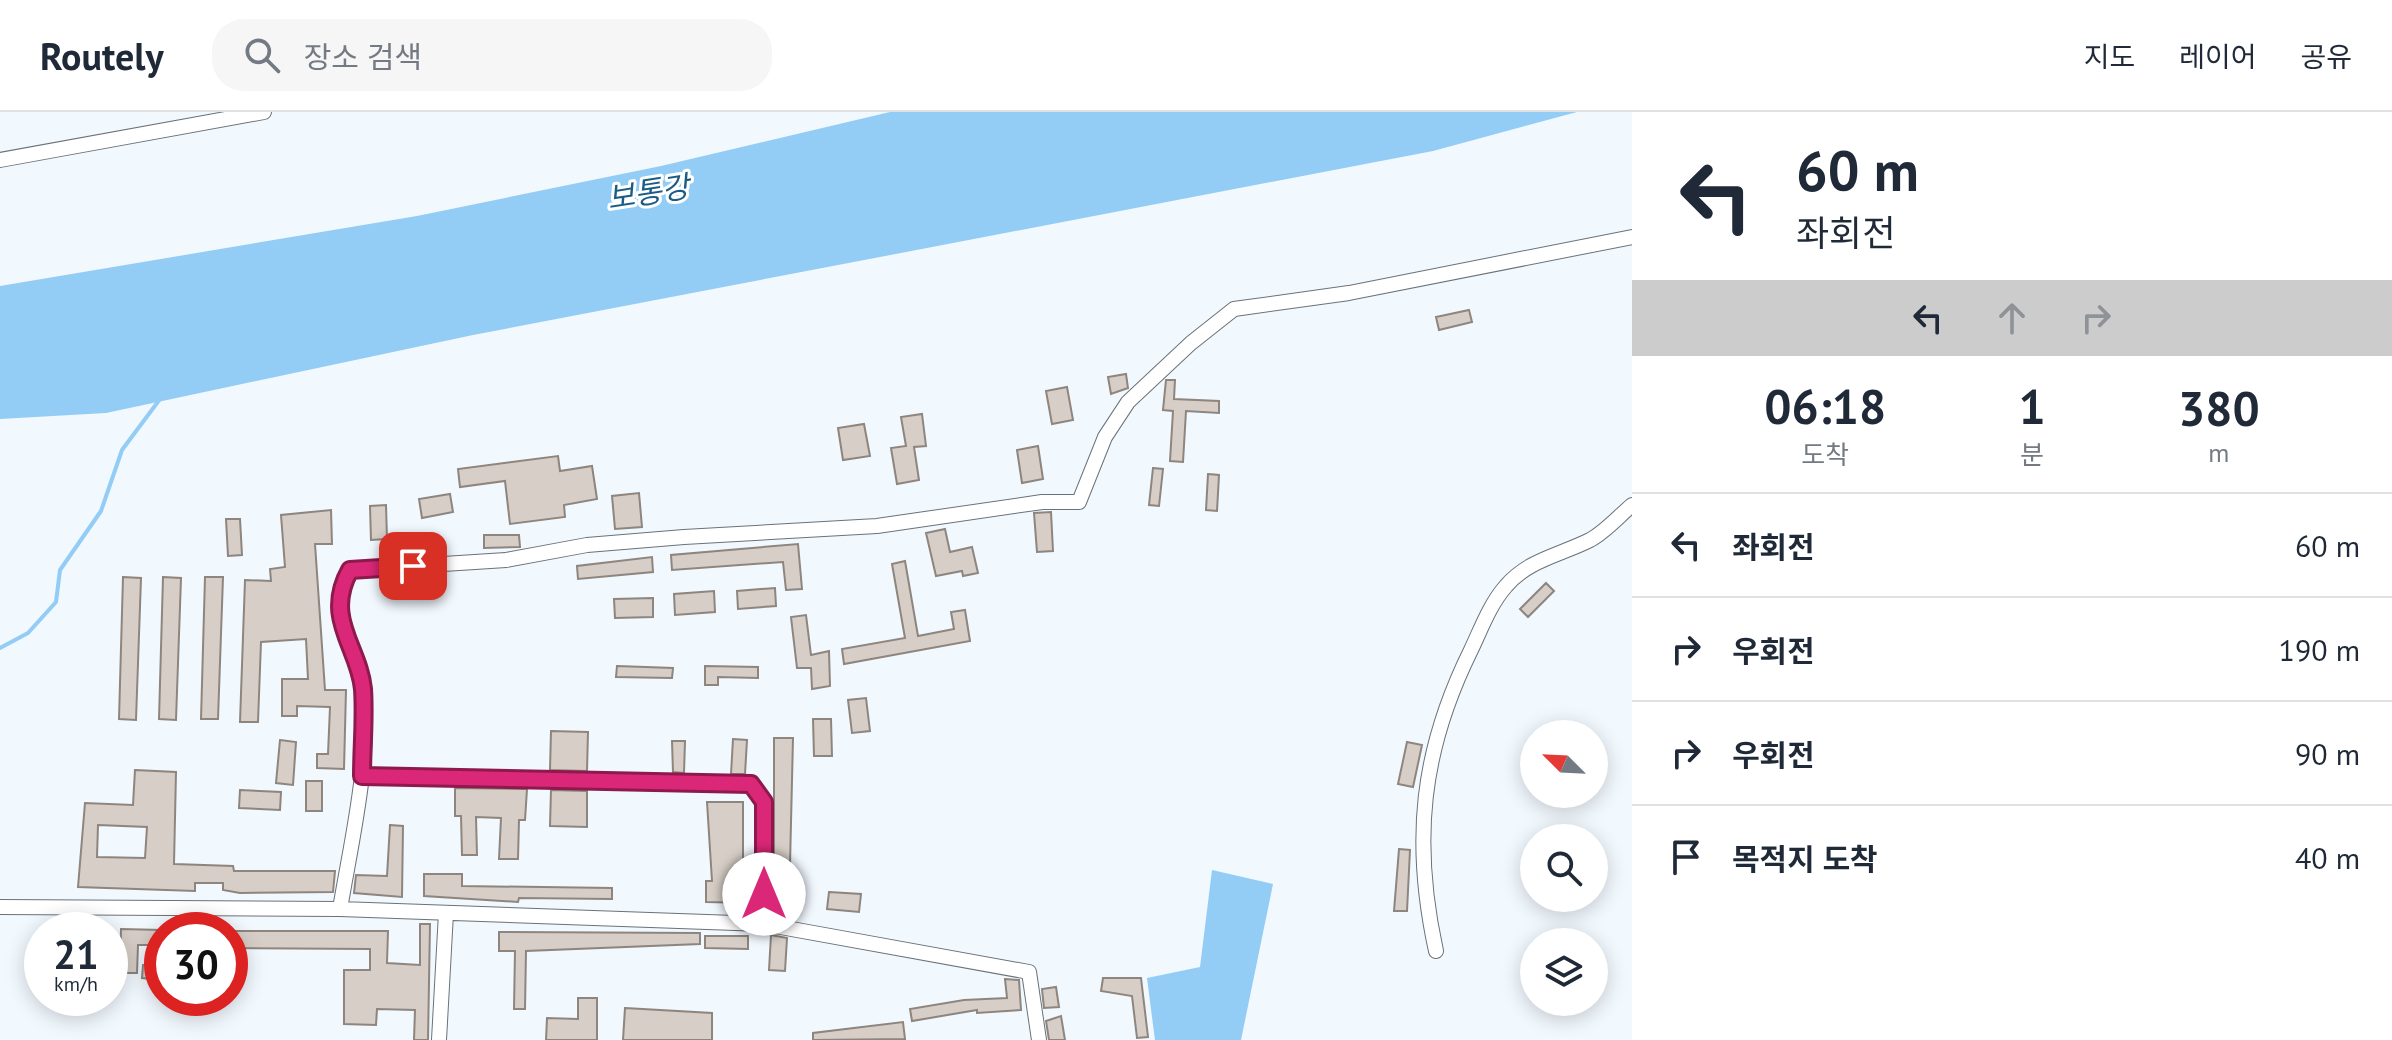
<!DOCTYPE html>
<html lang="ko">
<meta charset="utf-8">
<style>
body{margin:0;font-family:"PT Sans","Noto Sans KR",sans-serif;background:#f6f6f7;color:#1f2937;height:100vh;display:flex;flex-direction:column;font-size:30px;white-space:nowrap}
*{box-sizing:border-box;margin:0}
p{font-size:26px;color:#747a83}
.icon{flex:none;width:44px;height:44px;fill:none;stroke:currentColor;stroke-width:2;stroke-linecap:round;stroke-linejoin:round}
.map{position:relative;flex:1;overflow:hidden}
.panel{display:flex;flex-direction:column;background:#fff;width:760px}
.panel>*{flex:none}
.banner{background:#fff;color:#1f2937;overflow:hidden}
.needle{width:52px;rotate:294deg}
.fabs{position:absolute;left:1520px;top:608px;display:grid;gap:16px}
.fabs a{display:grid;place-items:center;width:88px;height:88px;border-radius:50%;background:#fff;box-shadow:0 4px 20px #0003;font-size:40px}
.speed{position:absolute;left:24px;top:800px;display:flex;gap:16px;font-size:40px;font-weight:700;text-align:center}
.speed>*{display:grid;place-content:center;width:104px;height:104px;border-radius:50%;background:#fff;box-shadow:0 4px 20px #0003;line-height:1}
.speed small{font-size:20px;font-weight:400}
.speed .limit{border:12px solid #d22;background:#fff;color:#111}
.pin{position:absolute;display:grid;place-items:center;width:68px;height:68px;color:#fff;margin:-34px;border-radius:16px;box-shadow:0 4px 12px #0006}
.me{position:absolute;width:88px;margin:-44px;rotate:0deg;stroke-linejoin:round;filter:drop-shadow(0 0 6px #0008)}
.turn{display:flex;align-items:center;gap:28px;height:168px;padding:0 32px;font-size:36px}
.turn .icon{width:104px;height:104px;stroke-width:2.5}
.turn b{display:block;font-size:56px;line-height:68px}
.lanes{display:flex;align-items:center;height:76px;padding:0 32px;background:#0003;justify-content:center;gap:40px;direction:ltr}
.lanes .off{opacity:.35}
.eta{display:flex;justify-content:space-evenly;align-items:center;height:136px;text-align:center}
.eta b{font-size:48px;font-weight:800;line-height:56px}
ul{padding:0;list-style:none}
li{display:flex;align-items:center;gap:24px;height:104px;padding:0 32px;border-top:2px solid #e0e1e3}
li div{flex:1}
li b{display:block;font-size:30px}
li em{font-style:normal}
header{display:flex;align-items:center;gap:48px;box-sizing:border-box;height:112px;padding:0 40px;background:#fff;border-bottom:2px solid #e0e1e3}
header strong{font-size:38px}
nav{display:flex;gap:44px;margin-inline-start:auto;font-size:28px}
.search{width:560px;height:72px;background:#f6f6f7;display:flex;align-items:center;gap:20px;box-sizing:border-box;padding:0 28px;border-radius:32px;color:#747a83;font-size:30px}
main{display:flex;flex:1;min-height:0}
.map>svg:first-child{display:block}
</style>
<header>
<strong>Routely</strong>
<div class="search"><svg class="icon" aria-label="search" viewBox="0 0 24 24"><circle cx="10" cy="10" r="6"/><path d="M15 15l6 6"/></svg>장소 검색</div>
<nav><a>지도</a><a>레이어</a><a>공유</a></nav>
</header>
<main>
<div class="map">
<svg width="1632" height="928" viewBox="0 0 1632 928">
<rect width="100%" height="100%" fill="#f1f8fe"/>
<path fill="#93ccf5" d="M 890,0 L 1577,0 L 1433,39 L 473,223 L 106,301 L 0,307 L 0,174 L 417,104 L 661,54 Z
M 1212,758 L 1273,772 L 1241,928 L 1155,928 L 1147,866 L 1200,855 Z"/>
<g fill="none" stroke-linecap="round" stroke-linejoin="round">
<path stroke="#93ccf5" stroke-width="4" d="M 0,536 L 28,521 L 56,490 L 60,458 L 101,399 L 122,338 L 160,287"/>
</g>
<path fill="#d7cfc7" stroke="#8d857e" stroke-width="2" fill-rule="evenodd" d="M 1469,198 L 1472,210 L 1439,218 L 1436,205 Z
M 1126,262 L 1128,276 L 1111,282 L 1108,265 Z
M 1166,268 L 1175,268 L 1174,287 L 1219,289 L 1219,301 L 1186,299 L 1183,350 L 1170,349 L 1173,299 L 1163,298 Z
M 1067,275 L 1073,308 L 1052,312 L 1046,279 Z
M 922,302 L 926,334 L 914,335 L 919,368 L 897,372 L 891,336 L 906,334 L 901,305 Z
M 864,312 L 870,344 L 843,348 L 838,316 Z
M 1038,334 L 1043,367 L 1022,371 L 1017,338 Z
M 558,344 L 560,359 L 592,354 L 597,387 L 564,393 L 565,405 L 510,412 L 505,369 L 460,375 L 458,357 Z
M 1153,356 L 1163,357 L 1159,394 L 1149,393 Z
M 1208,362 L 1219,363 L 1217,399 L 1206,398 Z
M 639,381 L 642,415 L 615,417 L 612,384 Z
M 450,382 L 453,400 L 422,406 L 419,387 Z
M 386,393 L 387,427 L 371,428 L 370,394 Z
M 331,398 L 332,432 L 315,432 L 325,578 L 346,578 L 344,657 L 317,656 L 317,642 L 328,642 L 330,595 L 297,594 L 297,604 L 282,604 L 282,567 L 308,567 L 306,527 L 261,530 L 258,610 L 240,610 L 245,468 L 271,469 L 270,457 L 285,455 L 281,403 Z
M 1051,400 L 1053,439 L 1037,440 L 1034,401 Z
M 226,407 L 240,407 L 242,443 L 228,444 Z
M 945,417 L 950,440 L 972,435 L 978,461 L 963,464 L 962,459 L 936,464 L 926,421 Z
M 484,423 L 519,423 L 520,435 L 484,436 Z
M 798,432 L 802,477 L 786,478 L 783,450 L 672,458 L 671,443 Z
M 652,445 L 653,460 L 578,467 L 577,454 Z
M 905,449 L 918,524 L 954,517 L 951,500 L 965,498 L 970,529 L 844,552 L 842,537 L 905,526 L 892,452 Z
M 123,465 L 141,466 L 136,608 L 119,607 Z
M 163,465 L 181,466 L 176,608 L 159,607 Z
M 205,465 L 223,465 L 218,607 L 201,607 Z
M 1546,471 L 1554,479 L 1528,505 L 1520,497 Z
M 775,476 L 776,494 L 738,497 L 737,479 Z
M 714,479 L 715,500 L 675,503 L 674,482 Z
M 653,486 L 653,505 L 615,506 L 614,487 Z
M 806,503 L 811,543 L 829,539 L 830,574 L 812,577 L 811,556 L 797,556 L 791,505 Z
M 617,554 L 673,556 L 672,566 L 616,565 Z
M 705,554 L 758,555 L 758,566 L 718,565 L 718,573 L 705,573 Z
M 866,586 L 870,619 L 852,621 L 848,588 Z
M 813,607 L 831,607 L 832,644 L 814,644 Z
M 551,619 L 588,620 L 587,659 L 550,658 Z
M 774,626 L 793,626 L 789,795 L 774,795 Z
M 733,627 L 747,628 L 745,662 L 731,662 Z
M 280,628 L 296,630 L 293,673 L 276,671 Z
M 672,629 L 685,629 L 684,661 L 673,660 Z
M 1407,630 L 1422,633 L 1413,675 L 1398,672 Z
M 135,658 L 176,660 L 174,752 L 233,754 L 234,759 L 335,759 L 333,780 L 240,781 L 223,778 L 223,771 L 195,771 L 195,779 L 78,775 L 85,691 L 133,693 ZM 98,713 L 147,715 L 145,746 L 97,745 Z
M 306,669 L 322,669 L 322,699 L 306,699 Z
M 455,676 L 527,677 L 525,708 L 519,708 L 518,747 L 499,747 L 501,706 L 476,705 L 477,743 L 462,743 L 461,704 L 455,704 Z
M 240,678 L 281,680 L 280,698 L 239,696 Z
M 551,678 L 587,679 L 587,715 L 550,714 Z
M 707,690 L 743,690 L 743,769 L 749,770 L 749,791 L 706,790 L 706,769 L 712,769 Z
M 390,713 L 403,714 L 402,785 L 354,781 L 356,763 L 387,764 Z
M 1399,737 L 1410,738 L 1407,799 L 1394,799 Z
M 424,762 L 462,762 L 462,774 L 612,776 L 612,787 L 519,786 L 518,790 L 424,784 Z
M 829,780 L 861,782 L 859,800 L 827,797 Z
M 420,812 L 430,812 L 428,928 L 414,928 L 415,898 L 377,897 L 376,913 L 344,912 L 344,858 L 370,858 L 370,837 L 236,836 L 236,833 L 230,833 L 230,819 L 388,819 L 387,851 L 420,853 Z
M 121,817 L 162,818 L 162,833 L 138,833 L 137,861 L 120,861 Z
M 499,820 L 700,821 L 700,832 L 526,839 L 525,897 L 514,897 L 515,839 L 499,839 Z
M 771,823 L 787,826 L 785,859 L 769,858 Z
M 705,824 L 748,824 L 748,837 L 705,836 Z
M 143,853 L 162,854 L 162,868 L 142,866 Z
M 1103,866 L 1141,866 L 1148,925 L 1137,926 L 1132,884 L 1101,879 Z
M 1005,867 L 1019,868 L 1021,898 L 977,901 L 977,898 L 912,909 L 910,897 L 964,888 L 1007,886 Z
M 1056,875 L 1059,895 L 1044,896 L 1042,877 Z
M 578,886 L 597,886 L 597,928 L 546,928 L 547,906 L 578,907 Z
M 625,896 L 712,901 L 712,928 L 623,928 Z
M 1061,904 L 1065,928 L 1049,928 L 1046,909 Z
M 903,910 L 905,927 L 813,928 L 813,921 Z"/>
<g fill="none" stroke-linecap="round" stroke-linejoin="round">
<g stroke="#6a7278" stroke-width="16">
<path id="street" d="M 0,48 L 264,0
M 362,664 L 751,672 L 764,690 L 764,812
M 0,795 L 340,797 L 764,812 L 1029,860 L 1039,928
M 340,797 C 352,725 371,649 363,576 C 358,534 324,506 350,458 L 506,448 L 587,433 L 684,425 L 877,414 L 1042,390 L 1079,390 L 1105,325 L 1128,290 L 1191,231 L 1234,197 L 1349,181 L 1632,125
M 1436,839 C 1412,729 1421,639 1471,538 C 1481,517 1490,492 1506,474 C 1528,448 1560,443 1590,428 C 1605,420 1619,404 1632,393
M 439,928 L 446,801"/>
</g>
<use href="#street" stroke="#fff" stroke-width="14"/>
</g>
<g fill="none" stroke-linecap="round" stroke-linejoin="round">
<g stroke="#8e194d" stroke-width="20">
<path id="route" d="M 413,454 L 350,458 C 323,506 359,535 363,577 C 365,606 362,636 362,664 L 751,672 L 764,690 L 764,782"/>
</g>
<use href="#route" stroke="#db2777" stroke-width="14"/>
</g>
<g text-anchor="middle" stroke-width="6" stroke-linejoin="round" paint-order="stroke">
<g font-size="30" font-style="italic" fill="#1b5c84" stroke="#fff">
<text transform="translate(648 81) rotate(-9)" y="10">보통강</text>
</g>
</g>
</svg>
<div class="fabs">
<a><svg class="needle" viewBox="-14 -14 28 28"><path d="M0-13l5 13h-10z" fill="#e53935"/><path d="M0 13l5-13h-10z" fill="#747a83"/></svg></a>
<a><svg class="icon" aria-label="search" viewBox="0 0 24 24"><circle cx="10" cy="10" r="6"/><path d="M15 15l6 6"/></svg></a>
<a><svg class="icon" aria-label="layers" viewBox="0 0 24 24"><path d="M12 4l9 5-9 5-9-5zM3 14l9 5 9-5"/></svg></a>
</div>
<div class="speed"><div>21<small>km/h</small></div><div class="limit">30</div></div>
<div class="pin" style="left:413px;top:454px;background:#d93025"><svg class="icon" aria-label="arrive" viewBox="0 0 24 24"><path d="M6 21V4h12l-3 4 3 4H6"/></svg></div>
<svg class="me" style="left:764px;top:782px" viewBox="-20 -20 40 40"><circle r="19" fill="#fff"/><path d="M0-13L10 11 0 6-10 11z" fill="#db2777"/></svg>
</div>
<section class="panel">
<div class="banner">
<div class="turn"><svg class="icon" aria-label="left" viewBox="0 0 24 24"><path d="M17 20v-9H6M10 6l-5 5 5 5"/></svg><div><b>60 m</b>좌회전</div></div>
<div class="lanes"><svg class="icon" aria-label="left" viewBox="0 0 24 24"><path d="M17 20v-9H6M10 6l-5 5 5 5"/></svg><svg class="icon off" aria-label="ahead" viewBox="0 0 24 24"><path d="M12 20V5M6 11l6-6 6 6"/></svg><svg class="icon off" aria-label="right" viewBox="0 0 24 24"><path d="M7 20v-9h11M14 6l5 5-5 5"/></svg></div>
</div>
<div class="eta">
<div><b>06:18</b><p>도착</p></div>
<div><b>1</b><p>분</p></div>
<div><b>380</b><p>m</p></div>
</div>
<ul>
<li><svg class="icon" aria-label="left" viewBox="0 0 24 24"><path d="M17 20v-9H6M10 6l-5 5 5 5"/></svg><div><b>좌회전</b></div><em>60 m</em></li>
<li><svg class="icon" aria-label="right" viewBox="0 0 24 24"><path d="M7 20v-9h11M14 6l5 5-5 5"/></svg><div><b>우회전</b></div><em>190 m</em></li>
<li><svg class="icon" aria-label="right" viewBox="0 0 24 24"><path d="M7 20v-9h11M14 6l5 5-5 5"/></svg><div><b>우회전</b></div><em>90 m</em></li>
<li><svg class="icon" aria-label="arrive" viewBox="0 0 24 24"><path d="M6 21V4h12l-3 4 3 4H6"/></svg><div><b>목적지 도착</b></div><em>40 m</em></li>
</ul>
</section>
</main>
